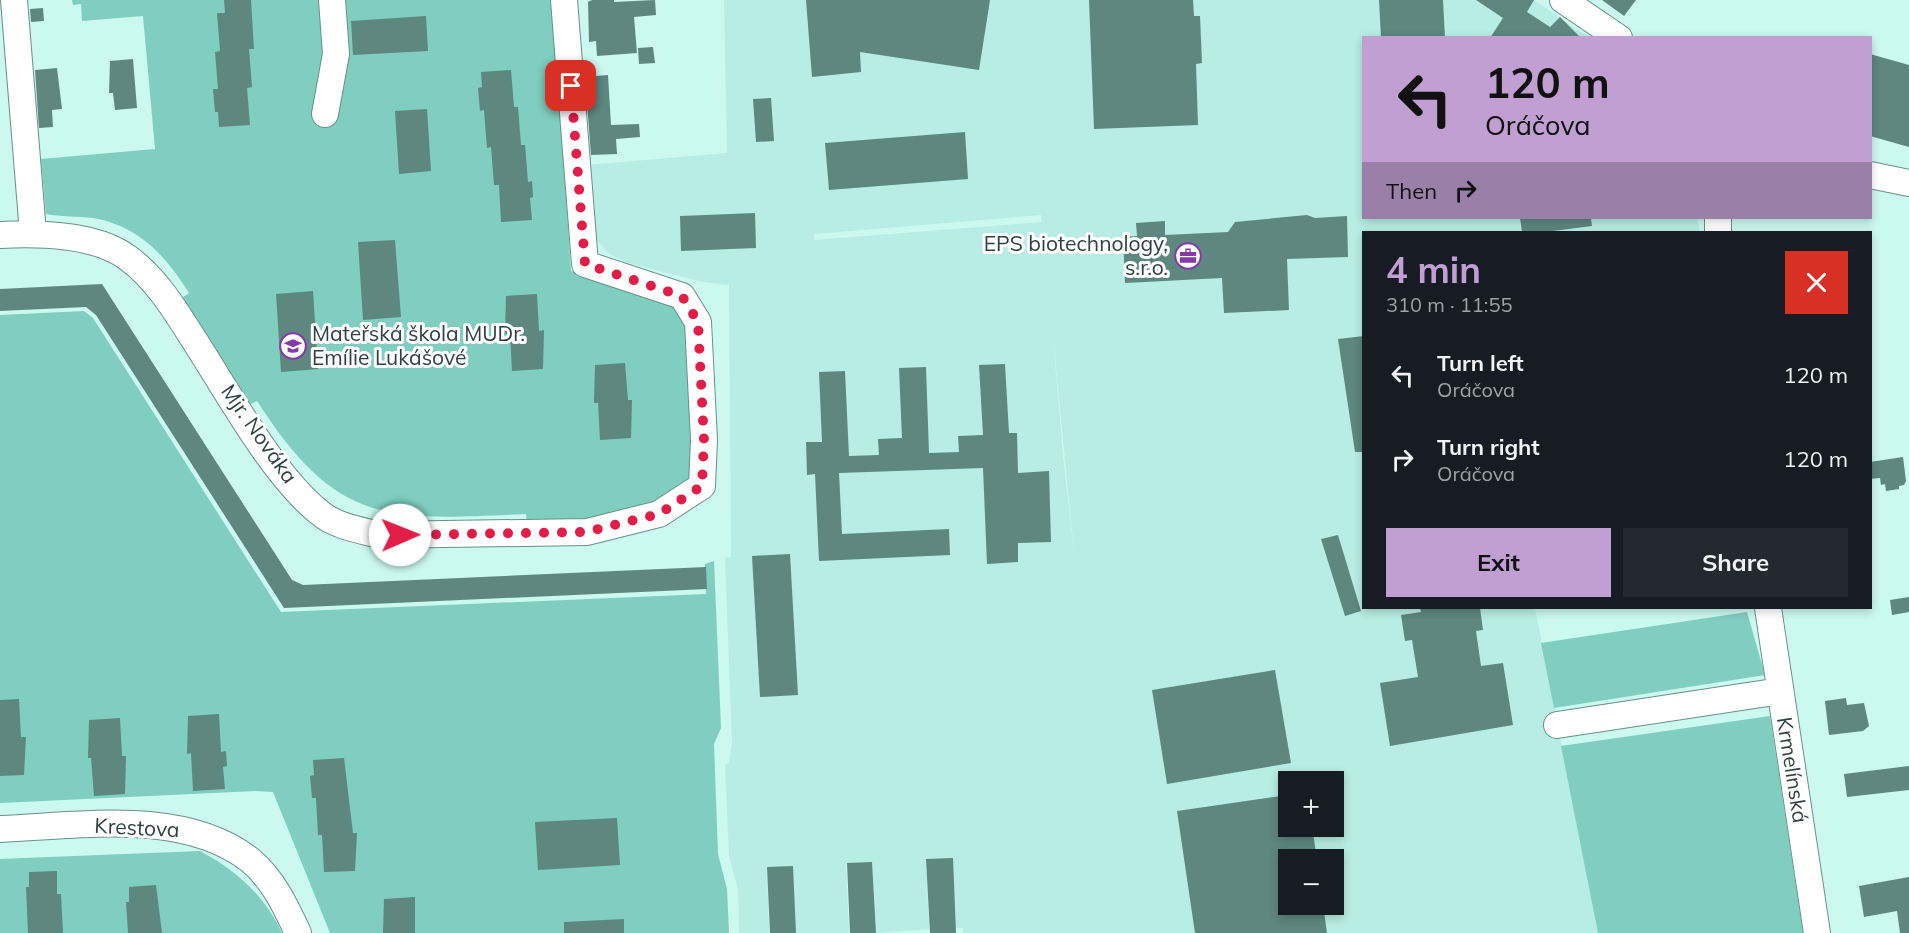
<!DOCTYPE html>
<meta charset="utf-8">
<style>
body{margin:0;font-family:Mulish,sans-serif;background:#242831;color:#f1f3f6;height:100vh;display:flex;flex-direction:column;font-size:22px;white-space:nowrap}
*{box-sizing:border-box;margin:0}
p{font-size:20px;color:#9ea1a6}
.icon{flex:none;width:33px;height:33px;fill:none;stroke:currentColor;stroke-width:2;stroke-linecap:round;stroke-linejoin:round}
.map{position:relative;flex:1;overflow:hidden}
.drawer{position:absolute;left:1362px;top:231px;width:510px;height:378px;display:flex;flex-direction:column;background:#171b24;border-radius:0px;box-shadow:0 3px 9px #0003}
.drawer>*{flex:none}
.top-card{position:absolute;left:1362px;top:36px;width:510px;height:183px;border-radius:0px;box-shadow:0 3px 9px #0003;background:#c19fd3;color:#111;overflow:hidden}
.tools{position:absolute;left:1278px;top:771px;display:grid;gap:12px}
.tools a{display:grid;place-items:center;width:66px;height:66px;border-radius:0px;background:#171b24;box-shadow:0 3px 9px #0003;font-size:30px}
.pin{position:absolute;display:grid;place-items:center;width:51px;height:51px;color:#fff;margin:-26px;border-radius:12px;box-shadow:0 3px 9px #0006}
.me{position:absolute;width:66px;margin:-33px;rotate:89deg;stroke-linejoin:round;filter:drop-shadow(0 0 4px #0008)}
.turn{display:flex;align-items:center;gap:21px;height:126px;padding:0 24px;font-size:27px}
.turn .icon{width:78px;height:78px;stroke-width:2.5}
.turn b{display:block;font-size:42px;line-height:51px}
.then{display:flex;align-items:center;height:57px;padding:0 24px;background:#0003;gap:12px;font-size:22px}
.round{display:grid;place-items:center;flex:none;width:63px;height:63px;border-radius:0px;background:#242831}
.head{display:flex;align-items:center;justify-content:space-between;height:102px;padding:0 24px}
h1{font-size:36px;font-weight:700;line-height:45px;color:#c19fd3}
.cta{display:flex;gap:12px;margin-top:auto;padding:12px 24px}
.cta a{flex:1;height:69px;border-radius:0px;background:#c19fd3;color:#111;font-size:24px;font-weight:700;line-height:69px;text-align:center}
.cta a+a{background:#242831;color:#f1f3f6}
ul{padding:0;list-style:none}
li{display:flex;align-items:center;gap:18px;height:84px;padding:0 24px}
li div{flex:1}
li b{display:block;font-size:22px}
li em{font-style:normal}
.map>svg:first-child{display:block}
</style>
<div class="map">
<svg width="1909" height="933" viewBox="0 0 1909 933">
<rect width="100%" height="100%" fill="#cbf8ef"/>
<path fill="#b7ede4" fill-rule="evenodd" d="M 724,0 L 1534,0 L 1588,37 L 1364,38 L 1364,218 L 1697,218 L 1700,232 L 1364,232 L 1364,608 L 1535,608 L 1598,933 L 963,933 L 963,928 L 955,928 L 952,859 L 926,860 L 929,929 L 876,933 L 872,863 L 846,864 L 849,933 L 796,933 L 792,866 L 767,868 L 769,933 L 739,933 L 738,890 L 729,855 L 725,765 L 729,763 L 732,743 L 725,558 L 731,557 L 729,285 L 703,282 L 625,262 L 608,253 L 594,237 L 587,165 L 727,153 ZM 1041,215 L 1042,222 L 814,240 L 814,234 ZM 1052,327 L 1075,562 L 1063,455 ZM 1288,782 L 1334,782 L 1334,826 L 1288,826 ZM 1288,860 L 1334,860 L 1334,904 L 1288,904 Z"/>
<path fill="#7fcec0" d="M 72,0 L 553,0 L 571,271 L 655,293 L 676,307 L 693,334 L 691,476 C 656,522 580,521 527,527 L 526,514 C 388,520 338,527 257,401 L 247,406 L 179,300 L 189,293 C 165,255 139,226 93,218 C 77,216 62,217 46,214 L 41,159 L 155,149 L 143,16 L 82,21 L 81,4 L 73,5 Z
M 84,311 L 93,318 L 281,612 L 706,594 L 705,564 L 714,561 L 721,728 L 714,744 L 718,854 L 727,889 L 729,933 L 330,933 L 273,792 L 256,791 L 0,803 L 0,315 Z
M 1747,612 L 1765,675 L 1554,708 L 1541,643 Z
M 1770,716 L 1803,933 L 1598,933 L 1561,746 Z
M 200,851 C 236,870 265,896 282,933 L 0,933 L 0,859 Z"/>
<path fill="#5d877f" d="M 224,0 L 251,0 L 254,49 L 249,49 L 252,87 L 247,88 L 250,125 L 219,127 L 218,112 L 215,112 L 213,89 L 218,89 L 215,52 L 220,51 L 217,13 L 225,13 Z
M 592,0 L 614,0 L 614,2 L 655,0 L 656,15 L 634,17 L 637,53 L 597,56 L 596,41 L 589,42 L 588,2 Z
M 806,0 L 990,0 L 979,70 L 860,52 L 861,72 L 812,77 Z
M 1089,0 L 1193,0 L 1194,16 L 1200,16 L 1202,63 L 1196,64 L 1198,125 L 1094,129 Z
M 1379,0 L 1443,0 L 1445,38 L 1381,38 Z
M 1476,0 L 1534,0 L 1527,12 L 1550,27 L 1560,17 L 1581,38 L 1490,38 L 1503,18 Z
M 1602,0 L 1636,0 L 1624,16 Z
M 43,8 L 44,21 L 31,22 L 30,9 Z
M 426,16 L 428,51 L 353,55 L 351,21 Z
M 653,47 L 655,63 L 639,64 L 638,48 Z
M 1870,54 L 1909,65 L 1909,147 L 1870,136 Z
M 133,59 L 137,108 L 115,110 L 113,93 L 109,93 L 110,61 Z
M 57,68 L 62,109 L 52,110 L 53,127 L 39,128 L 35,70 Z
M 511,70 L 514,107 L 518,107 L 521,145 L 525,145 L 528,182 L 532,181 L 533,197 L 530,198 L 532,220 L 501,222 L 499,185 L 494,185 L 491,147 L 487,148 L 484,110 L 480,111 L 478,88 L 482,87 L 481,72 Z
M 608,75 L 611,125 L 639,124 L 640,137 L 616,139 L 617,154 L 591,155 L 585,77 Z
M 771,98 L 774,141 L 756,142 L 753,99 Z
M 427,109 L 431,171 L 399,174 L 395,111 Z
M 965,132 L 968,179 L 829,190 L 825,143 Z
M 755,213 L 756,248 L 681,251 L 680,216 Z
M 1307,215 L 1315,218 L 1347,216 L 1348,257 L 1287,259 L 1289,310 L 1224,313 L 1222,278 L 1125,283 L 1123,237 L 1137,236 L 1136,223 L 1165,221 L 1165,235 L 1228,232 L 1235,222 Z
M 1520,218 L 1591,218 L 1592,226 L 1545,232 L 1522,232 Z
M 395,240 L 401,317 L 363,320 L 358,242 Z
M 102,284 L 292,580 L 303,585 L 706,567 L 707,589 L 284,608 L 96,315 L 86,307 L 0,311 L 0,289 Z
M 313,291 L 318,369 L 281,372 L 276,294 Z
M 537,294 L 539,331 L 544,330 L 543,369 L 512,371 L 510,334 L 505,334 L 506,296 Z
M 1364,336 L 1364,452 L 1355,452 L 1338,339 Z
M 625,363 L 628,400 L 632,400 L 631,438 L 600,440 L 598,403 L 594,403 L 595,365 Z
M 1005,364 L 1009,433 L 1017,433 L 1018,473 L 1049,471 L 1051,542 L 1018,543 L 1018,562 L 987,564 L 983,468 L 839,473 L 842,534 L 949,529 L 950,555 L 819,561 L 815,474 L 807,475 L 806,442 L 822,442 L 819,372 L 845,371 L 849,456 L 879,455 L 878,439 L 902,438 L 899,368 L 926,367 L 929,453 L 959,452 L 958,436 L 983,435 L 979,365 Z
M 1903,457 L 1906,481 L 1904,485 L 1899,486 L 1899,489 L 1886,491 L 1885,484 L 1881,485 L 1880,478 L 1870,479 L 1870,462 Z
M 1338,535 L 1361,611 L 1345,616 L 1321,539 Z
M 790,554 L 798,695 L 760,697 L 752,556 Z
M 1909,597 L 1909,612 L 1892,615 L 1890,600 Z
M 1420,608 L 1480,608 L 1483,630 L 1476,631 L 1481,666 L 1503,663 L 1513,725 L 1390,746 L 1380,683 L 1418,677 L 1412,640 L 1405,641 L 1401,615 L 1421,612 Z
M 1275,670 L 1291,763 L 1167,784 L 1152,690 Z
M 1846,698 L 1847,705 L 1864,703 L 1869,726 L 1863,731 L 1829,735 L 1825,701 Z
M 19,699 L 21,737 L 26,737 L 24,775 L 0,776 L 0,700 Z
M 219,714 L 221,752 L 226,751 L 227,766 L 223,767 L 225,789 L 193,791 L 191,753 L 187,754 L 188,716 Z
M 120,718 L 122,756 L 126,756 L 125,794 L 94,796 L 91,758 L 88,758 L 89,720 Z
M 344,758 L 353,833 L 357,833 L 355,871 L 324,872 L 322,835 L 318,835 L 316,798 L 312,798 L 310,776 L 314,775 L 313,760 Z
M 1909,766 L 1909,790 L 1847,797 L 1844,774 Z
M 1288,795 L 1288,826 L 1312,826 L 1317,860 L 1288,860 L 1288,904 L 1323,904 L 1327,933 L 1195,933 L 1177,811 Z
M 617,818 L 620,865 L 538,870 L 535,822 Z
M 953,858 L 956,933 L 930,933 L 926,859 Z
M 872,862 L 876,933 L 850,933 L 847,863 Z
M 793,866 L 796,933 L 770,933 L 767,867 Z
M 57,871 L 57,894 L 61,894 L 63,933 L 28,933 L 26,887 L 29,887 L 29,872 Z
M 1909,877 L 1909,933 L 1900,933 L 1897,911 L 1864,917 L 1859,886 Z
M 156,885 L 162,933 L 128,933 L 126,902 L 129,902 L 129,887 Z
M 415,897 L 415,933 L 383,933 L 384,899 Z
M 624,919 L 624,933 L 564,933 L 564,922 Z"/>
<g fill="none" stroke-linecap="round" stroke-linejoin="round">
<g stroke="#679189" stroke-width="28">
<path id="minor" d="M 14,0 L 33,233
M 1563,0 L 1619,38
M 325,114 L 336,54 L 332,0
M 1870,175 L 1909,183
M 1718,232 L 1718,218
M 0,235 C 39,233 96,234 128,258 C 154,277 172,305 189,332 C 224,385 271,474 320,513 C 335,526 360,530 379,535 L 587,532 L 659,514 L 702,486 L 704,440 L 698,322 L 682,296 L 585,264 L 564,0
M 1768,608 L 1817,933
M 1557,725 L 1780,691
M 0,829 C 80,826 183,808 250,860 C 273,879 286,907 298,933"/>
</g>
<use href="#minor" stroke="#fff" stroke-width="26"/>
</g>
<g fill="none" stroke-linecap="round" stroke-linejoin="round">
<path stroke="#e11d48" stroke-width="10" stroke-dasharray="0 18" d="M 400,535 L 586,532 L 659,514 L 702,486 L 704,440 L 698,322 L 682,296 L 585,264 L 571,86"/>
</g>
<defs>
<g id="office-ring" transform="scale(1.35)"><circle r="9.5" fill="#fff" stroke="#8738a8" stroke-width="1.5"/><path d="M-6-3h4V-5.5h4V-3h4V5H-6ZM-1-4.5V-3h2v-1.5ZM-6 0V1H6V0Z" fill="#8738a8"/></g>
<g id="school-ring" transform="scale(1.35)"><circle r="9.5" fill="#fff" stroke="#8738a8" stroke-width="1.5"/><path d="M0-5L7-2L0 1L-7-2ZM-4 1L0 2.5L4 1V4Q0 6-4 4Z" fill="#8738a8"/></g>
</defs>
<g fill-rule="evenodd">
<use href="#office-ring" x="1188" y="256"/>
<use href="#school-ring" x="293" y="346"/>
</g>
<g text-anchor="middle" stroke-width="6" stroke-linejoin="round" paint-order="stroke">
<g font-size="21" fill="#2f413e" stroke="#fff" text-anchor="end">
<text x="1168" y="251">EPS biotechnology,<tspan x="1168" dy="24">s.r.o.</tspan></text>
<text x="312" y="341" text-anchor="start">Mateřská škola MUDr.<tspan x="312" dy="24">Emílie Lukášové</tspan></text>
</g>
<g font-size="21" fill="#2f413e" stroke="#fff">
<text transform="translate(259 434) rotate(55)" y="7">Mjr. Nováka</text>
<text transform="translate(1792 770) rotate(81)" y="7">Krmelínská</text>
<text transform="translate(137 828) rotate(3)" y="7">Krestova</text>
</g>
</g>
</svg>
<div class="tools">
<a>+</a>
<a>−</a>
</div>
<div class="pin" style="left:571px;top:86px;background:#d93025"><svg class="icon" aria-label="arrive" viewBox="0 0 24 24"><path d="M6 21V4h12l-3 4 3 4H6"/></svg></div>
<svg class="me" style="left:400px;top:535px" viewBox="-20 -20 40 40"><circle r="19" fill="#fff"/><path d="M0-13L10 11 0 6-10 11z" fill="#e11d48"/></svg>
<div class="top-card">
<div class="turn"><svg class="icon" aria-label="left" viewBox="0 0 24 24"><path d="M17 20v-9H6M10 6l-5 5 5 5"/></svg><div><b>120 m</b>Oráčova</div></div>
<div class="then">Then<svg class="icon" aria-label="right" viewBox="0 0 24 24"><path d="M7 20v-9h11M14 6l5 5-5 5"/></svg></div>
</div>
<section class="drawer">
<div class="head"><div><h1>4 min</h1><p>310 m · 11:55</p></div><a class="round" style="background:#d93025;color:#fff"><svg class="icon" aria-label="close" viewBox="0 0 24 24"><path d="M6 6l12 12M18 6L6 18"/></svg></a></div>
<ul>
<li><svg class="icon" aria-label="left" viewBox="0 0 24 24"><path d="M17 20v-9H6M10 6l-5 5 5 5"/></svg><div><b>Turn left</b><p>Oráčova</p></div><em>120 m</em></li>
<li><svg class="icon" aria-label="right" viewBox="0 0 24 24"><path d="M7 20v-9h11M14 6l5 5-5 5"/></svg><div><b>Turn right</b><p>Oráčova</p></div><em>120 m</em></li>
</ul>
<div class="cta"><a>Exit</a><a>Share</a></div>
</section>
</div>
